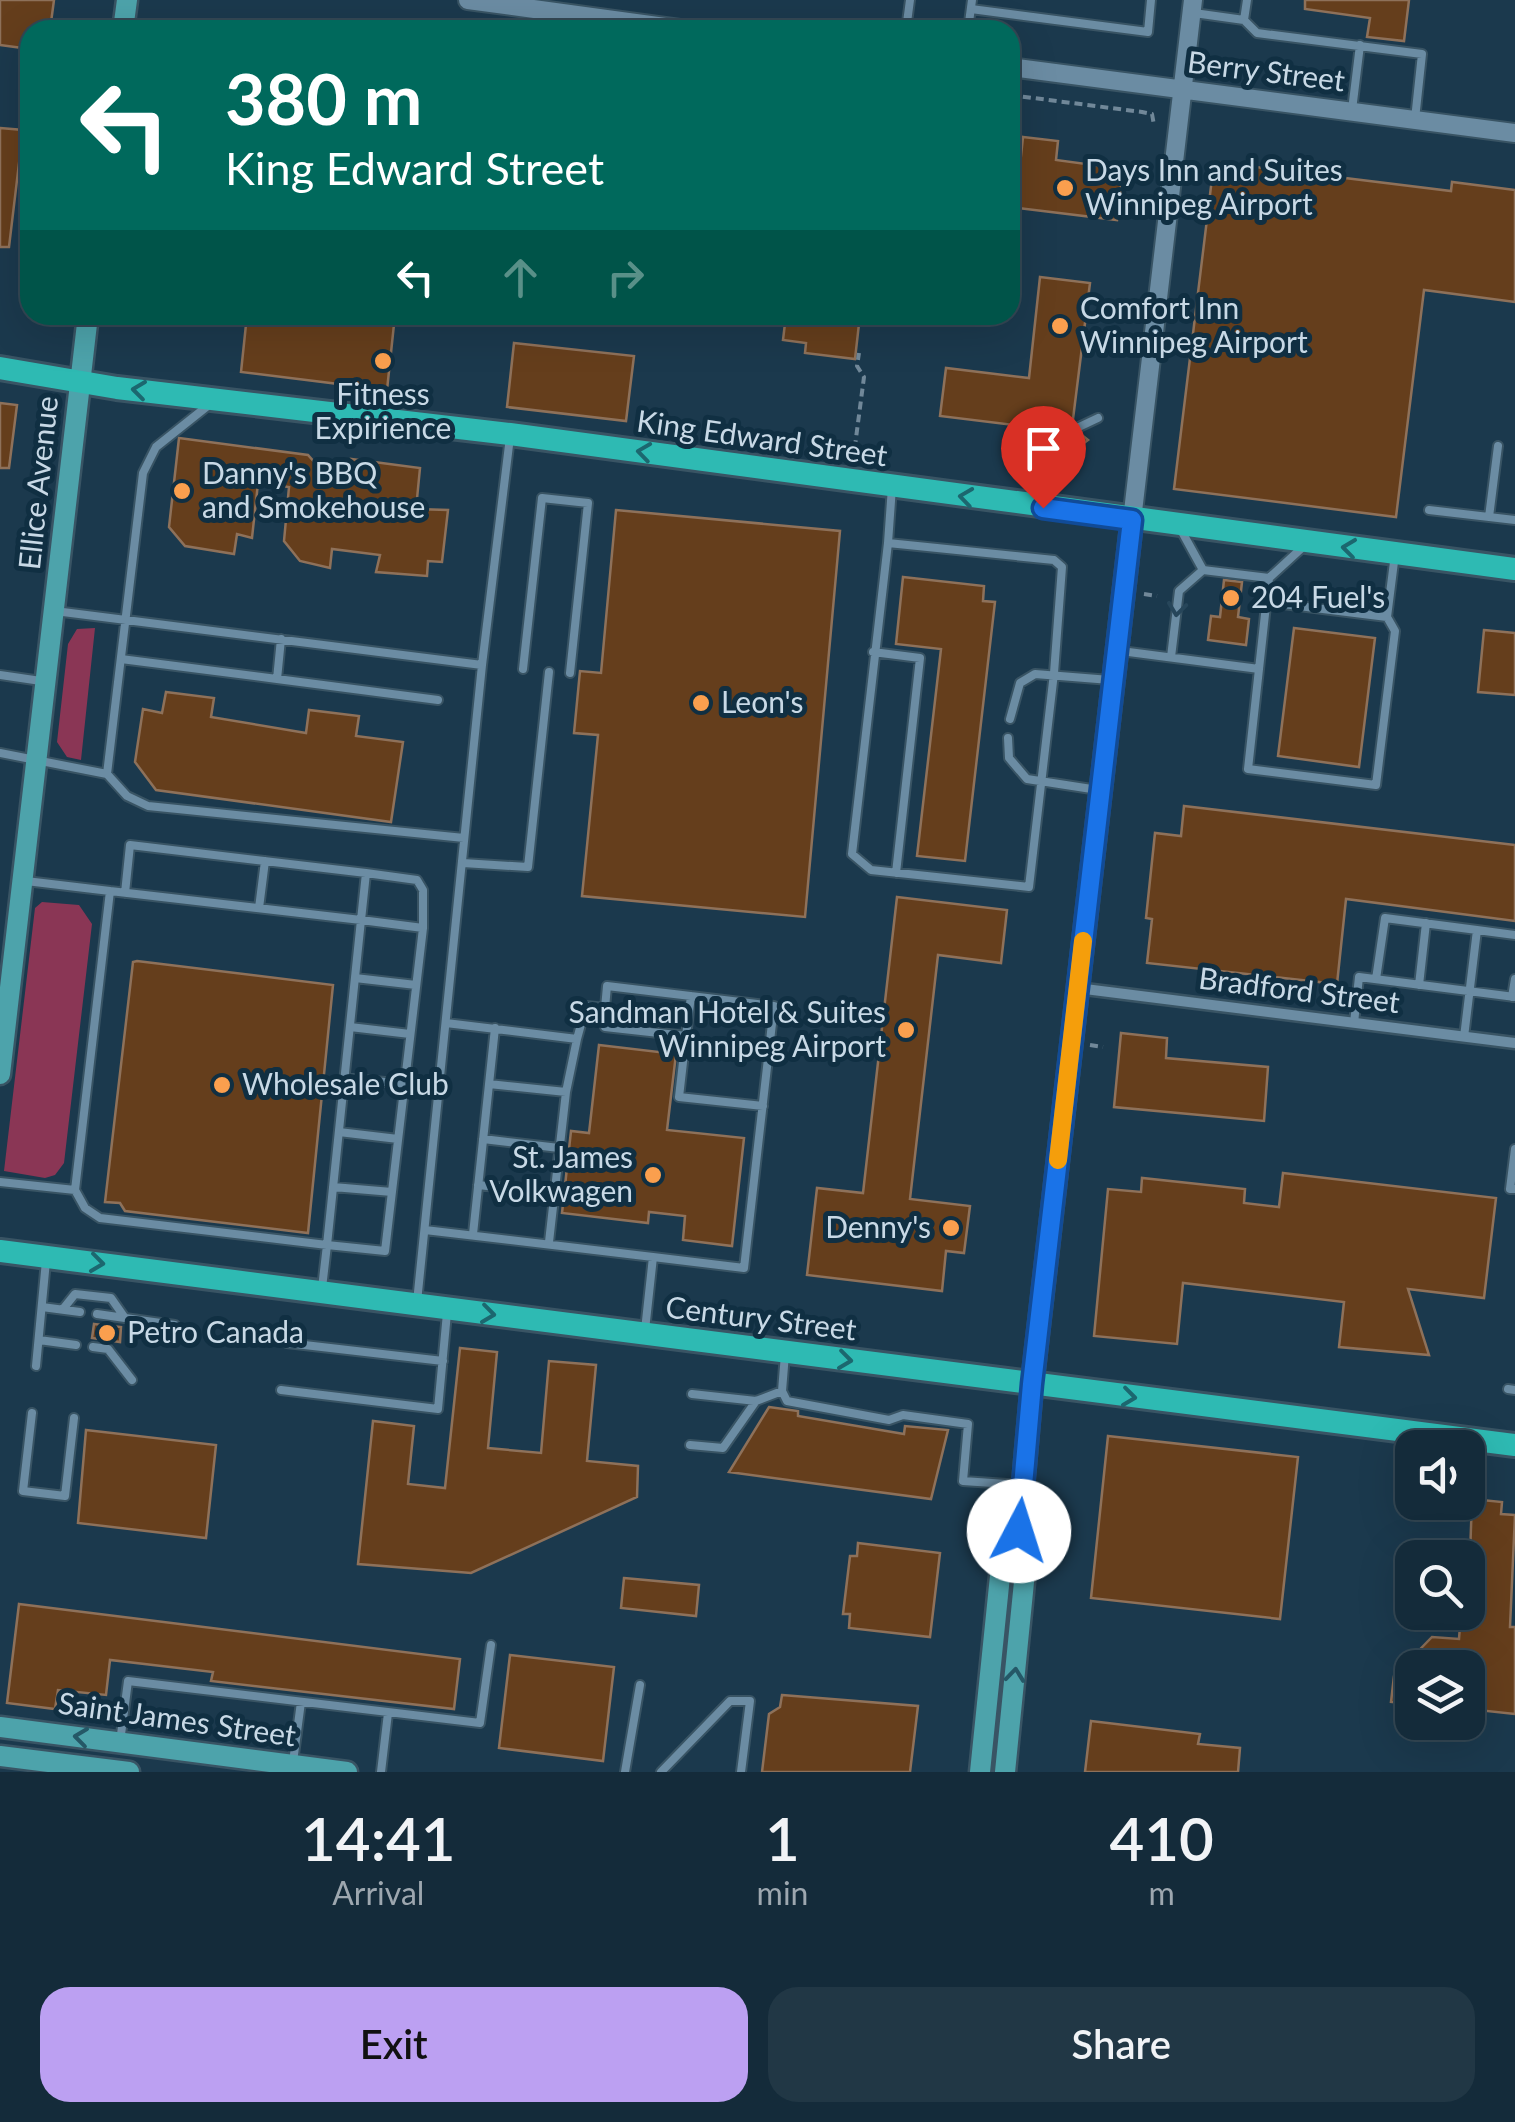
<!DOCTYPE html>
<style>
body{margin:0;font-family:Lato,sans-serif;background:#213745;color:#f1f3f6;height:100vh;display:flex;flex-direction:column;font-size:38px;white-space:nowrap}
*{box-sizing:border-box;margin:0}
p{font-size:32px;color:#9da7af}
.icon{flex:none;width:55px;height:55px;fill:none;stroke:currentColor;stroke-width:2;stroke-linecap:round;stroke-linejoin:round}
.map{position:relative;height:1772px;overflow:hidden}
.drawer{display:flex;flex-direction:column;background:#142b3a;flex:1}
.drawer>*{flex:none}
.top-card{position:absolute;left:20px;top:20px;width:1000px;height:305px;border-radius:30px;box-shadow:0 10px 40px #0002,0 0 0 2px #334754;background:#00695c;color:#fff;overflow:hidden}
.fabs{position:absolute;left:1395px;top:1430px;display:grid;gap:20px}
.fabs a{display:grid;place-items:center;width:90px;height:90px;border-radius:20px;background:#142b3a;box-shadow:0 10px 40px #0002,0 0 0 2px #334754;font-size:50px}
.pin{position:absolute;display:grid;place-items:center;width:85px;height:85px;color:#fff;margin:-102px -42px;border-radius:50% 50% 50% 0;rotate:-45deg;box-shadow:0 0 10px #0007}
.pin .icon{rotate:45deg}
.me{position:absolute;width:110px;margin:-55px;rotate:5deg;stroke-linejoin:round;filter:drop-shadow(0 0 8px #0008)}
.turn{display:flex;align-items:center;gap:35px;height:210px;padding:0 40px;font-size:45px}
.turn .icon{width:130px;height:130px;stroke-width:2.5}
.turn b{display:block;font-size:70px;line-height:85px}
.lanes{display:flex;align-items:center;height:95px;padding:0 40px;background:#0003;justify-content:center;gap:50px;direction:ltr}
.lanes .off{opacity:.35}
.eta{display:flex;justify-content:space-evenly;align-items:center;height:170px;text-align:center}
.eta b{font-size:60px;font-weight:600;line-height:70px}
.cta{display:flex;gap:20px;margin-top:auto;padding:20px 40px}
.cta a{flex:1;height:115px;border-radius:30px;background:#bca0f2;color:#111;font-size:40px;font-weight:600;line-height:115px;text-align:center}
.cta a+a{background:#213745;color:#f1f3f6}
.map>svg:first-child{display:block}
</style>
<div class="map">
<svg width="1515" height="1772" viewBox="0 0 1515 1772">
<rect width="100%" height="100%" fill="#1b394d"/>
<path fill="#8a3655" d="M 95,628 L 81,760 L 67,757 L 57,742 L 68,644 L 77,629 Z
M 42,902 L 79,905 L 92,924 L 64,1163 L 55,1175 L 45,1178 L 4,1171 L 35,908 Z"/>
<path fill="#653e1c" stroke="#8e715a" stroke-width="2.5" d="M 0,0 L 54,0 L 50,30 L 30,30 L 30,49 L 0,45 Z
M 1305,0 L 1409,0 L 1404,41 L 1367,37 L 1370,18 L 1305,9 Z
M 0,128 L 23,130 L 9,247 L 0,247 Z
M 1023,137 L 1058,141 L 1056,160 L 1123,169 L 1117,220 L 1010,207 L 1010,155 L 1021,156 Z
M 1214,162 L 1451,191 L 1452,182 L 1515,190 L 1515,302 L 1424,290 L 1396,517 L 1174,489 Z
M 1040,277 L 1090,283 L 1072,427 L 1088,440 L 1071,453 L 1069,438 L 1054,430 L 940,416 L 946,368 L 1029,378 Z
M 247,315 L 395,315 L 387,390 L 241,372 Z
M 786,315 L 860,315 L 855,359 L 805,353 L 806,343 L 783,340 Z
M 514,343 L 634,356 L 626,421 L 507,407 Z
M 0,403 L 17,405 L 9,468 L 0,468 Z
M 179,438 L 308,455 L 324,473 L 351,475 L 351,459 L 420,468 L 416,509 L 448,510 L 442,562 L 428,561 L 427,576 L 376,572 L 380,555 L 332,549 L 330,568 L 300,561 L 284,541 L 289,487 L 258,483 L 252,538 L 237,534 L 234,554 L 185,546 L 169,527 Z
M 616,510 L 840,531 L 805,917 L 582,896 L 598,735 L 574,733 L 580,671 L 601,673 Z
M 903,577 L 984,586 L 983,601 L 995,602 L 965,861 L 917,856 L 941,649 L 896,644 Z
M 1224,580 L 1242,582 L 1238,617 L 1249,619 L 1246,645 L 1208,640 L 1211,616 L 1220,617 Z
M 1294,628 L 1375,638 L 1359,767 L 1278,756 Z
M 1484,630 L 1515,633 L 1515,695 L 1478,692 Z
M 166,692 L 214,698 L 211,717 L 306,733 L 309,710 L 359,716 L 356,736 L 403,742 L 391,822 L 156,790 L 135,762 L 143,709 L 162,713 Z
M 1184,806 L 1515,845 L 1515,921 L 1346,899 L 1337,984 L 1147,963 L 1152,919 L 1146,918 L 1155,833 L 1181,836 Z
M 897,897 L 1007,910 L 1001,963 L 938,955 L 910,1199 L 970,1206 L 964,1253 L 946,1251 L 942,1291 L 807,1275 L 817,1188 L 863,1193 Z
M 137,961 L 333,985 L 308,1233 L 125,1211 L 120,1203 L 105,1202 L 133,962 Z
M 1121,1033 L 1167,1038 L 1166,1058 L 1268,1067 L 1264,1121 L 1114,1107 Z
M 599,1045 L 676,1054 L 667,1130 L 744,1138 L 732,1246 L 683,1240 L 685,1216 L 649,1212 L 648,1223 L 562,1213 L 571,1131 L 589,1133 Z
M 1283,1173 L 1496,1198 L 1484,1298 L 1408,1289 L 1429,1355 L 1339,1347 L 1344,1302 L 1183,1283 L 1177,1344 L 1094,1336 L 1108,1189 L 1141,1192 L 1142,1178 L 1245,1189 L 1244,1203 L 1279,1207 Z
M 94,1324 L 121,1327 L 120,1342 L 92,1338 Z
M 460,1348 L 497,1352 L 488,1448 L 541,1453 L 549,1361 L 596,1365 L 587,1461 L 638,1466 L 637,1497 L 471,1573 L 358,1564 L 373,1421 L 414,1426 L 408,1484 L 445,1488 Z
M 769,1407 L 798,1411 L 798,1416 L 904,1434 L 905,1426 L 948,1430 L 931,1499 L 729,1472 Z
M 86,1430 L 216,1445 L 206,1538 L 78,1523 Z
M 1108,1436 L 1298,1457 L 1280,1619 L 1091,1598 Z
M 1472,1499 L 1502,1502 L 1501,1514 L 1515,1515 L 1510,1627 L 1515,1627 L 1515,1714 L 1468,1709 L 1468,1668 L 1412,1668 L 1412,1704 L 1391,1702 L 1394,1676 L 1432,1637 L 1459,1639 L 1461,1612 L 1468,1612 Z
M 858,1543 L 940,1553 L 930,1637 L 849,1628 L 850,1614 L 843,1614 L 850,1556 L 857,1556 Z
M 624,1578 L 699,1585 L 696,1616 L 621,1608 Z
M 19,1604 L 460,1659 L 454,1709 L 211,1681 L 213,1672 L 110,1660 L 106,1695 L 58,1690 L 55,1709 L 7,1703 Z
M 510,1655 L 614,1667 L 603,1761 L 499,1748 Z
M 782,1695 L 918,1706 L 910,1772 L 762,1772 L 769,1714 L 780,1707 Z
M 1091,1721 L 1200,1734 L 1198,1744 L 1240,1748 L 1238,1772 L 1085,1772 Z"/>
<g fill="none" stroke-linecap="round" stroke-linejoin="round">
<g stroke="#395464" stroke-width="12">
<path id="service" d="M 971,9 L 1148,32 L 1151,0
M 1194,13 L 1244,20 L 1257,33 L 1422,54 L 1415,119
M 1244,20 L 1247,0
M 906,30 L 910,0
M 968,30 L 972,0
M 1352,110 L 1360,45
M 1079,427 L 1098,418
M 1051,458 L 1063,442
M 1429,510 L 1515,520
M 1489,517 L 1498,446
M 1181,530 L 1203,570 L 1269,578 L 1304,546
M 888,543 L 852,854 L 871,870 L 1029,887 L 1054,673 L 1062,567 L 1054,560 L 888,543 L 892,487
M 1266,602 L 1387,617 L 1395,554
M 55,611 L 482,665 L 510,437
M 1121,651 L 1259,669 L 1269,578
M 873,652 L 920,658 L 896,873
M 1171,657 L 1179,591 L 1203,570
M 121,659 L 277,679 L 281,639
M 523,669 L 542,498 L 588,503 L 570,673
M 1259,669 L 1248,769 L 1376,785 L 1395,631 L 1387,617
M 0,675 L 41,681
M 277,679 L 438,700
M 1010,719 L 1020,683 L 1035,674 L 1110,680
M 1008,738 L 1009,758 L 1027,779 L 1098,790
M 0,753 L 107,774 L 143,473 L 156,447 L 210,404
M 107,774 L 127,796 L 148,806 L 464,838
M 463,863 L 528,867 L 549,672
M 110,891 L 361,920 L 327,1245 L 385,1251 L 423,928 L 423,890 L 417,880 L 366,873
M 125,893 L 130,845 L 366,873 L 361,920 L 423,928
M 259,908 L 265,861
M 355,978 L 416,985
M 1376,979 L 1385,918 L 1477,930
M 1419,985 L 1426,923
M 1512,997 L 1515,979
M 605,1008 L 605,1027 L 686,1036 L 691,996
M 446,1023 L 577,1039 L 566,1092 L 549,1242
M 1354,1023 L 1359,977 L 1515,997
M 350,1027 L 410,1034
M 686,1036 L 679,1097 L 763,1106
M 1464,1037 L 1477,930 L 1515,935
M 577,1039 L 586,1006 L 605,1008 L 607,986 L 774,1006 L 744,1268 L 653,1257
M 685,1045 L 769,1054
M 344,1078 L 405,1084
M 489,1084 L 566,1092
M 339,1132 L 398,1139
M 483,1139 L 559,1148
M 1515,1149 L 1510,1189 L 1515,1189
M 0,1182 L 75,1190 L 110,891 L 26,881
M 478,1185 L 554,1193
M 333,1187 L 392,1192
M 75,1190 L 85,1208 L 100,1218 L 327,1245 L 322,1288
M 425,1230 L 653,1257 L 645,1330
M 473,1234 L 495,1028
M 417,1302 L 482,665
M 42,1307 L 80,1312
M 63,1309 L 75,1294 L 111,1298 L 125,1318 L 175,1325
M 97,1314 L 125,1318
M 39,1340 L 76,1345
M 287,1343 L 443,1361
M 93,1347 L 108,1349 L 132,1380
M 785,1354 L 782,1391 L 787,1401 L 889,1420 L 903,1415 L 968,1424 L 963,1481 L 1023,1485
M 36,1366 L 46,1261
M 1508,1389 L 1515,1390
M 281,1390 L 438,1409 L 447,1313
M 692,1394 L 756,1401 L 782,1391
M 32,1413 L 23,1491 L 65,1496 L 74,1418
M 690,1445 L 723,1448 L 756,1401
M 66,1704 L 124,1710
M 120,1742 L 128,1681 L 480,1723 L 491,1645
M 293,1762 L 301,1702
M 381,1772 L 388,1713
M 625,1772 L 640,1685
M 661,1772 L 730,1701 L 750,1701 L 741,1772"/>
</g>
<g stroke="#395464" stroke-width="15">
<path id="minor" d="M 1077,988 L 1515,1043"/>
</g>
<g stroke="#395464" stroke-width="22">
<path id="tertiary" d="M 468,0 L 687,30
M 1010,67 L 1515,133
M 1132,520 L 1193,0"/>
</g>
<g stroke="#395464" stroke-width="25">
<path id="secondary" d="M 123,30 L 127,0
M 0,1074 L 88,315
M 0,1727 L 347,1772
M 0,1756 L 129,1772
M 980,1772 L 1000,1576 L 1016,1537
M 1005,1772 L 1024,1582 L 1019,1531 L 1032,1385 L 1132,520"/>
</g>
<g stroke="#395464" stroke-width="28">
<path id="primary" d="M 0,368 L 117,388 L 510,434 L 1515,569
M 0,1251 L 1515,1445"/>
</g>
<path stroke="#718899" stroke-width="4" stroke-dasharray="8 5" stroke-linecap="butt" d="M 1010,95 L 1142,112 L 1152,114 L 1154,125
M 853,461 L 864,377 L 857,366 L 859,353
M 1144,594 L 1157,596
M 1090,1045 L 1103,1047"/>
<use href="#service" stroke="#6b8ca3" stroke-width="8"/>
<use href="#minor" stroke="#6b8ca3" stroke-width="10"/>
<use href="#tertiary" stroke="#6b8ca3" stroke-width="18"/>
<use href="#secondary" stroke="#4da3ab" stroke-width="20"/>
<use href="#primary" stroke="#2ebab3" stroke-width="22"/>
</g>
<defs><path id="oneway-chevron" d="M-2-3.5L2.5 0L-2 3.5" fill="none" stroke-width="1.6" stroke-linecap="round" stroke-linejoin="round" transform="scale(2.5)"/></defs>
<g stroke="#1c676f">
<use href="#oneway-chevron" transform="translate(139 390) rotate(-173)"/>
<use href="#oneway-chevron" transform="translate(644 452) rotate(-172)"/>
<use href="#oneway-chevron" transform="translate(966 497) rotate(-172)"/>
<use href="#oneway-chevron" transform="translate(1349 548) rotate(-173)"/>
<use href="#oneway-chevron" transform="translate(97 1263) rotate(7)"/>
<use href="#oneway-chevron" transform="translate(488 1314) rotate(7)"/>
<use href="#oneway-chevron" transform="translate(845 1360) rotate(7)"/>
<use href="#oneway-chevron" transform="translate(1129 1397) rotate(7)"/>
</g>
<use stroke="#27465a" href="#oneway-chevron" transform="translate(1177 609) rotate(97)"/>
<g stroke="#255867">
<use href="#oneway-chevron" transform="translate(1015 1675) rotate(-84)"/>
<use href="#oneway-chevron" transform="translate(81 1737) rotate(-173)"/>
</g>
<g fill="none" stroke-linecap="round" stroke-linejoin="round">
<g stroke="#114b97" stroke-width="25">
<path id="route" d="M 1019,1531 L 1032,1384 L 1132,520 L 1043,508"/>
</g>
<use href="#route" stroke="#1a73e8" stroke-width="18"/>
<path stroke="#f59e0b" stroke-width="18" d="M 1058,1160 L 1083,941"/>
</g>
<g fill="#fa9f4e" stroke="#102f42" stroke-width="4">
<circle cx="1065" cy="188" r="10"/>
<circle cx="1060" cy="326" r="10"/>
<circle cx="383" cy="361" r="10"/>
<circle cx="182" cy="491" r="10"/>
<circle cx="1231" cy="598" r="10"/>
<circle cx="701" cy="703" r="10"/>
<circle cx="906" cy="1030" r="10"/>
<circle cx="222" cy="1085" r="10"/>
<circle cx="653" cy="1175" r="10"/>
<circle cx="951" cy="1228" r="10"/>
<circle cx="107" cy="1333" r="10"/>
</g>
<g text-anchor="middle" stroke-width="10" stroke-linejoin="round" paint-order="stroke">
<g font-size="30" fill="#c8d9e6" stroke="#102f42">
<text transform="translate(1266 72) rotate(7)" y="10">Berry Street</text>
<text transform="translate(762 439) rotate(8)" y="10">King Edward Street</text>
<text transform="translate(39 483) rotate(-84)" y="10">Ellice Avenue</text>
<text transform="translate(1299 991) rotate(7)" y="10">Bradford Street</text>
<text transform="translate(761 1319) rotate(7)" y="10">Century Street</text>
<text transform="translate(177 1720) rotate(8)" y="10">Saint James Street</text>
</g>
<g font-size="30" fill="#c8d9e6" stroke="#102f42" text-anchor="start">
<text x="1085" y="181">Days Inn and Suites<tspan x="1085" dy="34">Winnipeg Airport</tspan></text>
<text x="1080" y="319">Comfort Inn<tspan x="1080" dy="34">Winnipeg Airport</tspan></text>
<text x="383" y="405" text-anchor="middle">Fitness<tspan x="383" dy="34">Expirience</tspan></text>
<text x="202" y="484">Danny's BBQ<tspan x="202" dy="34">and Smokehouse</tspan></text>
<text x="1251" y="608">204 Fuel's</text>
<text x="721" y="713">Leon's</text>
<text x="886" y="1023" text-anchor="end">Sandman Hotel &amp; Suites<tspan x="886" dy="34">Winnipeg Airport</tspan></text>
<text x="242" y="1095">Wholesale Club</text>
<text x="633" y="1168" text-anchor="end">St. James<tspan x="633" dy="34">Volkwagen</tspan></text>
<text x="931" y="1238" text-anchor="end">Denny's</text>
<text x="127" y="1343">Petro Canada</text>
</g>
</g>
</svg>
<div class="fabs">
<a><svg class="icon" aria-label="sound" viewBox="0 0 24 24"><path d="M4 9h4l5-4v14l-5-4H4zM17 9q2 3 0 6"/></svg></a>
<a><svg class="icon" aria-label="search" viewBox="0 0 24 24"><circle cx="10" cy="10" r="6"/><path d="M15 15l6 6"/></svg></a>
<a><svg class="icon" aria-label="layers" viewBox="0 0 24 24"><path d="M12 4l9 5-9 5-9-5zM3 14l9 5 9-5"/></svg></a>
</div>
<div class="pin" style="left:1043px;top:508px;background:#d93025"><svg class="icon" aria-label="arrive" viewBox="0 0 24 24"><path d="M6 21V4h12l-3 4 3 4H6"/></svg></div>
<svg class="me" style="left:1019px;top:1531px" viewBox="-20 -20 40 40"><circle r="19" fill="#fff"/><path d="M0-13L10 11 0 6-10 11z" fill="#1a73e8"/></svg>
<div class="top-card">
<div class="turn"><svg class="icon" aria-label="left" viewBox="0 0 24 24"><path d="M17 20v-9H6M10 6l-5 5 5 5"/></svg><div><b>380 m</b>King Edward Street</div></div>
<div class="lanes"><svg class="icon" aria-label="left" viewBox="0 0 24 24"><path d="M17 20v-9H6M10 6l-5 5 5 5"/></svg><svg class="icon off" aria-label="ahead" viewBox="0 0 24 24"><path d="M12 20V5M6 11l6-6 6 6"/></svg><svg class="icon off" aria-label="right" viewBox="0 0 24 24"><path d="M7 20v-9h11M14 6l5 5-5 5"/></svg></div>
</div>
</div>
<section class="drawer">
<div class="eta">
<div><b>14:41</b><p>Arrival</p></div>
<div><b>1</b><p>min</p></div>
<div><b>410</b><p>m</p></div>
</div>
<div class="cta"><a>Exit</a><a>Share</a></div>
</section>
